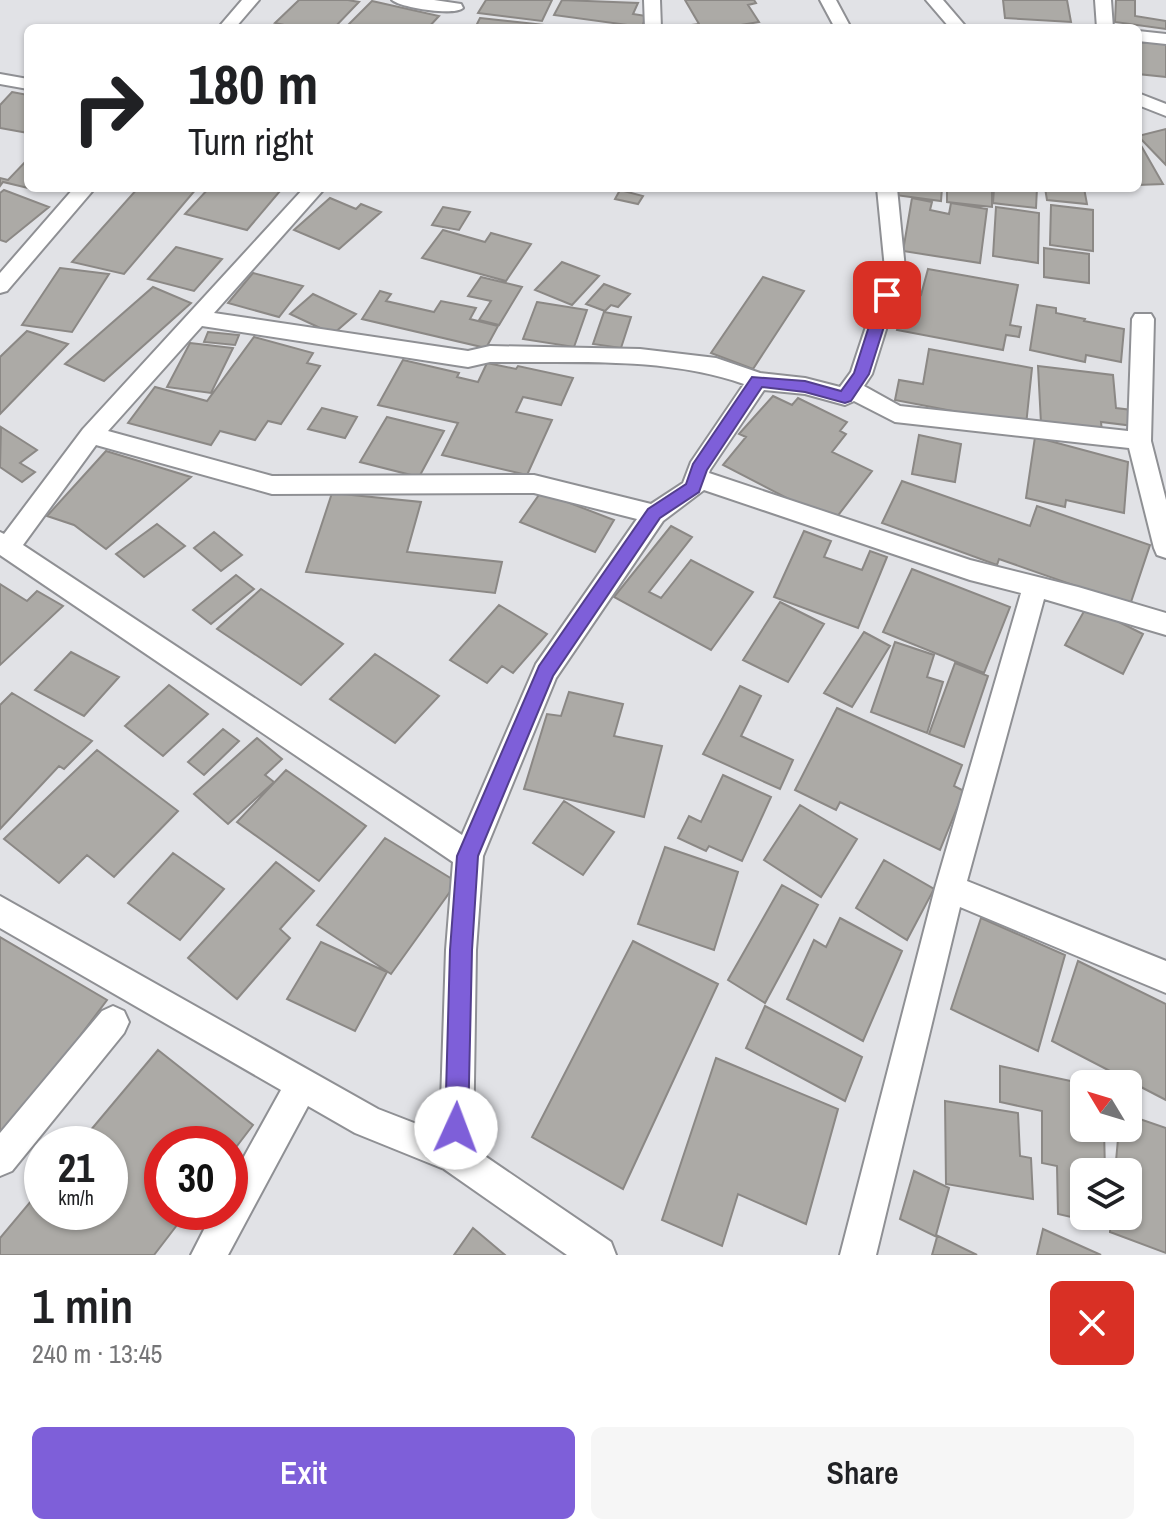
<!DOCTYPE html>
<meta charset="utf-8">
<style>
body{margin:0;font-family:"Archivo Narrow",sans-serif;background:#f6f6f6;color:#202124;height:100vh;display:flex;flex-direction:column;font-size:30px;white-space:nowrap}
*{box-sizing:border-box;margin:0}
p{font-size:26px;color:#757577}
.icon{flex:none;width:44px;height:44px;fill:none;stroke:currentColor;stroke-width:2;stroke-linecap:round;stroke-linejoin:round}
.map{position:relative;height:1255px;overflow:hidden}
.side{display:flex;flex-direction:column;background:#fff;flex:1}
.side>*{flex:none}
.banner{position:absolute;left:24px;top:24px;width:1118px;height:168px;border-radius:12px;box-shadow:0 2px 6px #0004;background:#fff;color:#202124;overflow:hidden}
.needle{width:52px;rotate:308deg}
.fabs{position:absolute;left:1070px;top:1070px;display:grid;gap:16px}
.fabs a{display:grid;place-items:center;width:72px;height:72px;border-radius:12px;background:#fff;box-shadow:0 2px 6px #0004;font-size:40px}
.speed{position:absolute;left:24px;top:1126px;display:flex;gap:16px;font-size:40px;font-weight:700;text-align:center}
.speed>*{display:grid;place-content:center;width:104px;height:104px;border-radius:50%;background:#fff;box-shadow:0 2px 6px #0004;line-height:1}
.speed small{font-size:20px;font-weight:400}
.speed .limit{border:12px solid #d22;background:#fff;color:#111}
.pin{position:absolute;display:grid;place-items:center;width:68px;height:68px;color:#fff;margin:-34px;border-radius:16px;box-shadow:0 4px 12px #0006}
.me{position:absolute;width:88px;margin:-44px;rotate:2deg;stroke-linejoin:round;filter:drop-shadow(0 0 6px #0008)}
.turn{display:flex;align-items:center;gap:28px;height:168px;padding:0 32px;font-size:36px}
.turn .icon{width:104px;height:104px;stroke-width:2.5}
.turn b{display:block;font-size:56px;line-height:68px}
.round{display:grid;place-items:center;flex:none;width:84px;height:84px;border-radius:12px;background:#f6f6f6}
.overview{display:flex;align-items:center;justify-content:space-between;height:136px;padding:0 32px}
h1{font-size:48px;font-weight:600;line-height:60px}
.action{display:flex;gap:16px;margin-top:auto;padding:16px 32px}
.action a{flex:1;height:92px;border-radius:12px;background:#7e5fd9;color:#fff;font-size:32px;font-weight:600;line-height:92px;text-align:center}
.action a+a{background:#f6f6f6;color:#202124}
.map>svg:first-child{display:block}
</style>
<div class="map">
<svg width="1166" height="1255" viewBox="0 0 1166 1255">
<rect width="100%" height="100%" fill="#e1e2e6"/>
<path fill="#acaaa6" stroke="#8b8885" stroke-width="2" d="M 299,0 L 348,0 L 359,2 L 334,28 L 298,28 L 275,23 Z
M 486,0 L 552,0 L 542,21 L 478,13 Z
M 562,0 L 638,3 L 633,14 L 646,16 L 642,27 L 554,15 Z
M 685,0 L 754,0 L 756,3 L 748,5 L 759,22 L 741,25 L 743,28 L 693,28 L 691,25 L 699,24 Z
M 1003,0 L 1067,0 L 1071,22 L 1005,18 Z
M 1116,0 L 1135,0 L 1135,16 L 1166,21 L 1166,29 L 1115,22 Z
M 372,1 L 439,16 L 428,28 L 345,28 Z
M 480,18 L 563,27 L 475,28 Z
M 1138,42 L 1166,44 L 1166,77 L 1138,74 Z
M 12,92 L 28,95 L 28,133 L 0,128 L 0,105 Z
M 1166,129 L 1166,165 L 1138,136 Z
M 1138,142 L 1139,142 L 1163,184 L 1138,185 Z
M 28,159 L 28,188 L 3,182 L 0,186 L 0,178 L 8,180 Z
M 138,188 L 197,188 L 124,274 L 72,262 Z
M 209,188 L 269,188 L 280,191 L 247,230 L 185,214 Z
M 896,188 L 942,188 L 941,201 L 895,195 Z
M 947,188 L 992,188 L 992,207 L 947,202 Z
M 994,188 L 1037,188 L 1036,208 L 993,203 Z
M 1045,188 L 1084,188 L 1087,204 L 1047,200 Z
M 4,190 L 49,207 L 6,242 L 0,240 L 0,193 Z
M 620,190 L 643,196 L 638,204 L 615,199 Z
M 330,198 L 356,209 L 361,204 L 381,212 L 339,249 L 294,230 Z
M 912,198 L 932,202 L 930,210 L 949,214 L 951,203 L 987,209 L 980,263 L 903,251 Z
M 1051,205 L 1093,210 L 1093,251 L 1050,245 Z
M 443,207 L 470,212 L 459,230 L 432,225 Z
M 996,207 L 1039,213 L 1038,263 L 993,256 Z
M 443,230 L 485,242 L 491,233 L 531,244 L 506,281 L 422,258 Z
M 176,247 L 222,259 L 194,291 L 148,279 Z
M 1044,248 L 1089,254 L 1089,283 L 1044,277 Z
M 562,262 L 599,276 L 572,305 L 535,290 Z
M 60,268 L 109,274 L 72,332 L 22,325 Z
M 928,269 L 1018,285 L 1010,325 L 1021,327 L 1019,337 L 1006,335 L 1003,350 L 897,330 L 908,292 L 921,295 Z
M 253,273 L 303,286 L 279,317 L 228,303 Z
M 481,277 L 522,287 L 499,325 L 479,320 L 491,301 L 468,296 Z
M 763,277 L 804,291 L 753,369 L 711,353 Z
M 604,284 L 630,294 L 618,307 L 611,305 L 605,311 L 586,304 Z
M 153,287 L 191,303 L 104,381 L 65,364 Z
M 380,291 L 391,294 L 386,301 L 434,312 L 441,301 L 476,308 L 470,319 L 498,326 L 486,348 L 362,319 Z
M 313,294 L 356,314 L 333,334 L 290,314 Z
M 537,302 L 587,310 L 574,347 L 523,339 Z
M 1037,305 L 1056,308 L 1056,313 L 1085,319 L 1084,321 L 1124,329 L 1121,362 L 1086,355 L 1085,362 L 1030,350 Z
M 604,312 L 631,317 L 621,348 L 593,344 Z
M 27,331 L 68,344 L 0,414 L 0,357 Z
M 208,332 L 239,335 L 235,345 L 204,342 Z
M 254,337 L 313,353 L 307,363 L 320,366 L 281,424 L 268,421 L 255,440 L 220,431 L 211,445 L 128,423 L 155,387 L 207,401 Z
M 190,343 L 233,348 L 211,393 L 167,387 Z
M 929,349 L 1032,368 L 1026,425 L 895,400 L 899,380 L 923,384 Z
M 403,360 L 459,373 L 457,377 L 478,382 L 487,363 L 516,369 L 518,366 L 573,378 L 561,405 L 523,397 L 516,412 L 552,420 L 527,475 L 442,455 L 458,423 L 378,405 Z
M 1038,366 L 1113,375 L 1116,408 L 1132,410 L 1134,426 L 1101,422 L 1102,431 L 1041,423 Z
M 773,396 L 792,405 L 798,398 L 847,422 L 840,431 L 846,434 L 832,452 L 872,471 L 833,522 L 723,465 L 746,437 L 739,434 Z
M 322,408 L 357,417 L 345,438 L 308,429 Z
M 387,417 L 444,431 L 419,477 L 360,462 Z
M 1,427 L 37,450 L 20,463 L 35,472 L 22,482 L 0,467 Z
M 919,435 L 961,444 L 955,482 L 912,474 Z
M 1035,437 L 1128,462 L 1124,513 L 1066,500 L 1065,507 L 1026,498 Z
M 106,451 L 191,477 L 106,549 L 74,525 L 47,516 Z
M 902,481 L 1030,526 L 1037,506 L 1150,545 L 1130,605 L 999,559 L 997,565 L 882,523 Z
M 541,492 L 614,520 L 595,552 L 520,522 Z
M 332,493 L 421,502 L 407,552 L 502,562 L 495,593 L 306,572 Z
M 157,524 L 185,546 L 144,577 L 116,554 Z
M 671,526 L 692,537 L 649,592 L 661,598 L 691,560 L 753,592 L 711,650 L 614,597 Z
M 804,531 L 831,541 L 824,557 L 862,570 L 870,551 L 887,557 L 858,628 L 774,597 Z
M 214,532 L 242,555 L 221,571 L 194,548 Z
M 912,569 L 1010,607 L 984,673 L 883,632 Z
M 236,575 L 254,589 L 211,624 L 193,610 Z
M 0,584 L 27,601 L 37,591 L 63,606 L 0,665 Z
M 261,589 L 343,644 L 301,685 L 217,629 Z
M 780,602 L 824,624 L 788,682 L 743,660 Z
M 499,605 L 547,634 L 513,673 L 502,666 L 487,683 L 450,660 Z
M 1087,606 L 1143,634 L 1123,674 L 1065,645 Z
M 864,632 L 890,646 L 852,707 L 824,693 Z
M 895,642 L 934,655 L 927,677 L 943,682 L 927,733 L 871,712 Z
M 71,652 L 119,677 L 84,716 L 35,690 Z
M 375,654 L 439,696 L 395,743 L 330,699 Z
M 955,663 L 988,676 L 964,747 L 929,734 Z
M 169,685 L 208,714 L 163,756 L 125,726 Z
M 740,686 L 761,696 L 741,736 L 793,760 L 780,789 L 703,754 Z
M 569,692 L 623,704 L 614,736 L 662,746 L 644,817 L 524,789 L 547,714 L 561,716 Z
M 12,693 L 92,741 L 64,769 L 59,766 L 0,829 L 0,705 Z
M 837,708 L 962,765 L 954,786 L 964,791 L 940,850 L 840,802 L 836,810 L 795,790 Z
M 223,729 L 239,741 L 204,775 L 188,762 Z
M 257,738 L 282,759 L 265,775 L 274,782 L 228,824 L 194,794 Z
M 97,750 L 178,811 L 114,877 L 87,855 L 59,883 L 4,839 Z
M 286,770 L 366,826 L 319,881 L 237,822 Z
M 723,775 L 771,797 L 742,861 L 709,846 L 706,851 L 678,838 L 689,816 L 701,822 Z
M 564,801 L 614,832 L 583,875 L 533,843 Z
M 800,805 L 857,839 L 821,897 L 764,860 Z
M 385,838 L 457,882 L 391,974 L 317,925 Z
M 665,847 L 738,872 L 714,950 L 638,924 Z
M 173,853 L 224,889 L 180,940 L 128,903 Z
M 884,860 L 934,889 L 907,940 L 856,908 Z
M 276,862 L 314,891 L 280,929 L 290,938 L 237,999 L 188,958 Z
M 782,885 L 818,905 L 765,1003 L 728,980 Z
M 840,918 L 902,951 L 863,1041 L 787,999 L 814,940 L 826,947 Z
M 981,918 L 1065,955 L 1038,1051 L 951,1009 Z
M 0,937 L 107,1000 L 0,1143 Z
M 633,941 L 718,984 L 623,1189 L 532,1137 Z
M 321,942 L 387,972 L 355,1031 L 287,999 Z
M 1078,961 L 1166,1004 L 1166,1100 L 1052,1041 Z
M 765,1006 L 862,1057 L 845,1101 L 746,1048 Z
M 158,1050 L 253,1125 L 230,1155 L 230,1144 L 162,1144 L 162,1212 L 187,1212 L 154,1255 L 0,1255 L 0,1238 L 42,1188 L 42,1212 L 110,1212 L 110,1144 L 79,1144 Z
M 716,1058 L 838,1109 L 806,1224 L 738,1194 L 722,1246 L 662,1220 Z
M 1000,1066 L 1085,1084 L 1084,1128 L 1104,1128 L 1105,1172 L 1084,1172 L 1084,1216 L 1106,1216 L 1106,1225 L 1058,1214 L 1057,1166 L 1042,1163 L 1042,1111 L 1000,1102 Z
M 945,1101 L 1018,1113 L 1020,1156 L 1031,1158 L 1033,1199 L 946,1184 Z
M 1128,1115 L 1166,1128 L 1166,1253 L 1110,1232 L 1111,1216 L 1128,1216 L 1128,1172 L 1115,1172 L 1119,1128 L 1128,1128 Z
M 914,1171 L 949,1188 L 936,1235 L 977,1255 L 932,1255 L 937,1237 L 900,1219 Z
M 473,1228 L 505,1255 L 454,1255 Z
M 1043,1229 L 1101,1255 L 1037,1255 Z"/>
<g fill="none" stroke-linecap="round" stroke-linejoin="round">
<g stroke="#8f9094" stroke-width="4">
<path id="minor" d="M 242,0 L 259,0 L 235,28 L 218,28 Z
M 392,0 L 434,0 L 461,4 L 463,8 C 454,16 402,8 392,0 Z
M 644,0 L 660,0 L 661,28 L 645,28 Z
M 820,0 L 836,0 L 851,28 L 835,28 Z
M 926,0 L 943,0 L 967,28 L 950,28 Z
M 1095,0 L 1111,0 L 1113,28 L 1097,28 Z
M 1138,31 L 1166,34 L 1166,44 L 1138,41 Z
M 0,74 L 28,79 L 28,89 L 0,84 Z
M 1138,93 L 1166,104 L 1166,116 L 1138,105 Z
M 74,188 L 95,188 L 7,291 L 0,293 L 0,273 Z
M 304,188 L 325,188 L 214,313 L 468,351 L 490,346 L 640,349 L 716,358 L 760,373 L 805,378 L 840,387 L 851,372 L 885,269 L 877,188 L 897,188 L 905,269 L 872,374 L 864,386 L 900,406 L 1128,431 L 1132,319 L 1135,314 L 1151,314 L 1154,319 L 1151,441 L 1166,500 L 1166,558 L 1157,555 L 1154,548 L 1129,448 L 895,422 L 854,401 L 845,405 L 805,394 L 764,390 L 710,470 L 709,473 L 970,560 L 1078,587 L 1166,613 L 1166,635 L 1044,599 L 967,881 L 1166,961 L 1166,993 L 960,907 L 876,1255 L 840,1255 L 935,888 L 1021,593 L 970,580 L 704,490 L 663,521 L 556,678 L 483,856 L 476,950 L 473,1148 L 611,1242 L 616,1255 L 567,1255 L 444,1169 L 355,1133 L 308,1106 L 228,1255 L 191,1255 L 213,1212 L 230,1212 L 230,1182 L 281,1090 L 0,928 L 0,896 L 378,1109 L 440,1133 L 446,950 L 453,862 L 0,555 L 0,532 L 4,534 L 83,429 ZM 202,326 L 468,367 L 490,362 C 573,363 665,356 744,384 L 691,462 L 683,483 L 651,504 L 534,475 L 272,476 L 108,431 ZM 96,445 L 272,494 L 534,493 L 637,519 L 536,664 L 462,835 L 23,545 Z
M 113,1006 L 124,1011 L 129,1022 L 124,1033 L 12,1171 L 0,1176 L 0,1133 L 102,1011 Z"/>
</g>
<use href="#minor" fill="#fff" fill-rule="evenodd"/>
</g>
<path fill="#7e5fd9" stroke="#523e8d" stroke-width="2" d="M 887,290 L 894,295 L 869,374 L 851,401 L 845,403 L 805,392 L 762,387 L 707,470 L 699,492 L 660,518 L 553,676 L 478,856 L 472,950 L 468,1128 L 465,1136 L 456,1139 L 448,1136 L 445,1128 L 450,950 L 457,856 L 539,666 L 648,509 L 686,484 L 693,464 L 752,377 L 805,381 L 841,391 L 854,373 L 879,295 Z"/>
</svg>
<div class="fabs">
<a><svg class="needle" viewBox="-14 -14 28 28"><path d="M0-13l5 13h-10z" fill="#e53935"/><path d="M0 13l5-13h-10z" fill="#757577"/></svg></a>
<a><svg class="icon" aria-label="layers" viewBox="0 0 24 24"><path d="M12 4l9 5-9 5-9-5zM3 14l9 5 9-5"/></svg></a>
</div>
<div class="speed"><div>21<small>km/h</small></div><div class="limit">30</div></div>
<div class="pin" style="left:887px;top:295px;background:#d93025"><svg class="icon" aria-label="arrive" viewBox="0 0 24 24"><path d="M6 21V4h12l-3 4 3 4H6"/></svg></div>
<svg class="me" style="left:456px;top:1128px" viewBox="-20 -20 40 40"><circle r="19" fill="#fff"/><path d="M0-13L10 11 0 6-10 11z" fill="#7e5fd9"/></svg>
<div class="banner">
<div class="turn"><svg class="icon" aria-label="right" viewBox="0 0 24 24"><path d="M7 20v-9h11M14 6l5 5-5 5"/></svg><div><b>180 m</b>Turn right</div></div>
</div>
</div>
<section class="side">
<div class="overview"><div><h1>1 min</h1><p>240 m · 13:45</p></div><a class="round" style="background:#d93025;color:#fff"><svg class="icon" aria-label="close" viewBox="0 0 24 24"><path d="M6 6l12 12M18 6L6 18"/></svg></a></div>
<div class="action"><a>Exit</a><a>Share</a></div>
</section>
